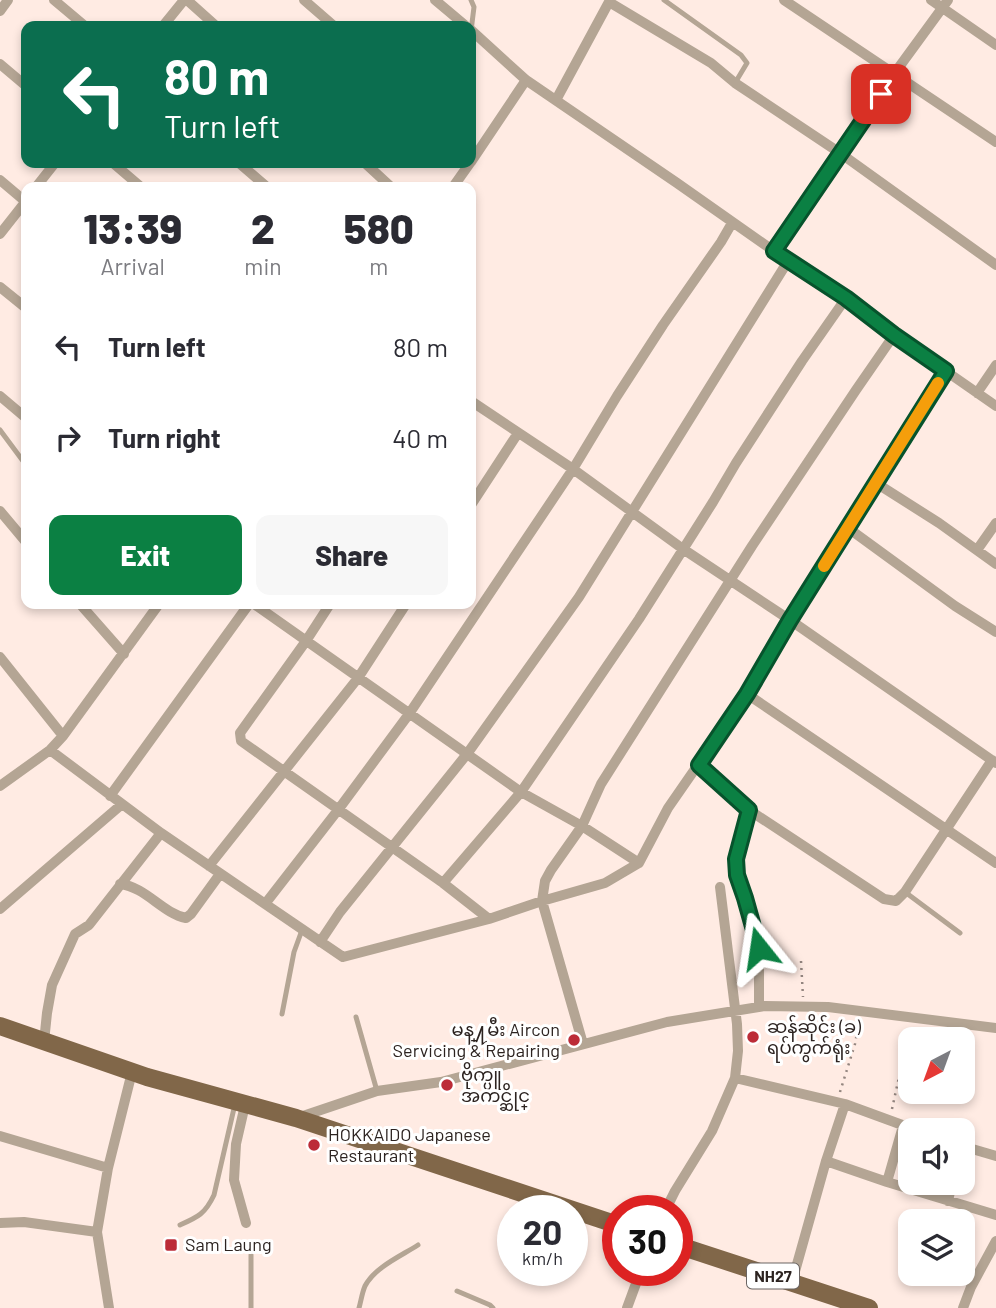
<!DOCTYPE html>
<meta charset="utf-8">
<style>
body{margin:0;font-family:Barlow,"Noto Sans Myanmar",sans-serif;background:#f7f7f7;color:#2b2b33;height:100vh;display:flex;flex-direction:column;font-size:26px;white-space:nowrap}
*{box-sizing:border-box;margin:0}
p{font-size:23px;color:#7c7c81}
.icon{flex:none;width:38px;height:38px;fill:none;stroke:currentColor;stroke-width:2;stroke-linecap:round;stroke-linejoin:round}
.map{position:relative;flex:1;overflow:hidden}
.drawer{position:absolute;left:21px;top:182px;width:455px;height:427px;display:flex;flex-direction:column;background:#fff;border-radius:14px;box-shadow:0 4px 10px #0003}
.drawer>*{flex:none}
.hud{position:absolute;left:21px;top:21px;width:455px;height:147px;border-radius:14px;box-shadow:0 4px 10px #0003;background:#0b6e4f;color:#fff;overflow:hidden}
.needle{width:46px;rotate:221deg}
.tools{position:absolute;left:898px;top:1027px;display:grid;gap:14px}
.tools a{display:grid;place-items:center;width:77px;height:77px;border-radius:14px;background:#fff;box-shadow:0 4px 10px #0003;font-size:35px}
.speed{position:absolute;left:497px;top:1195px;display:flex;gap:14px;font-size:35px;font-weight:700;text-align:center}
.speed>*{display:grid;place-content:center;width:91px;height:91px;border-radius:50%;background:#fff;box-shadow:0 4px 10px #0003;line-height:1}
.speed small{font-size:18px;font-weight:400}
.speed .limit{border:10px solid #d22;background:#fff;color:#111}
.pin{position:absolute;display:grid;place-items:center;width:60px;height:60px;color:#fff;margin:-30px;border-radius:14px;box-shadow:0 4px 10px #0006}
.me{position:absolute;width:77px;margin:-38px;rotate:345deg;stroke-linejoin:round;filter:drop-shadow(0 0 5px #0008)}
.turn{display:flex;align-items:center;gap:24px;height:147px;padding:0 28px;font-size:32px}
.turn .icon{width:91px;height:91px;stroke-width:2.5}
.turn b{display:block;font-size:49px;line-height:60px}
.eta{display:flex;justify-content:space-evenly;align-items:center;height:119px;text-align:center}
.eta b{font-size:42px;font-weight:800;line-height:49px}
.cta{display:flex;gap:14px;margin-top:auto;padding:14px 28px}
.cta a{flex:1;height:80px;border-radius:14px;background:#0b8043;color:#fff;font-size:28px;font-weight:800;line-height:80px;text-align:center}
.cta a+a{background:#f7f7f7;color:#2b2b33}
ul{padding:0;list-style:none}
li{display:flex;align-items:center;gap:21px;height:91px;padding:0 28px}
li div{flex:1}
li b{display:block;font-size:26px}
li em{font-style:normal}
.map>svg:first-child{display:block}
</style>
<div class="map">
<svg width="996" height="1308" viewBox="0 0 996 1308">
<rect width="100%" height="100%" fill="#ffebe3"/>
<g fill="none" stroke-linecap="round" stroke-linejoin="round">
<path stroke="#93857f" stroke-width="2.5" stroke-dasharray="2 5" stroke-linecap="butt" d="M 801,961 L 803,997
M 840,1092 L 855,1044 L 859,1021
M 892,1109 L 910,1027"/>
<path stroke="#b4a594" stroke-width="5" d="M 664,0 L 741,55 L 747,63 L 735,83
M 471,31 L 474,7 L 471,0
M 0,430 L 26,465
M 905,892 L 960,933
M 282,1014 L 294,952 L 302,930
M 356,1017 L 377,1091
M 180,1225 C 198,1217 205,1214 214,1195 L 235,1104
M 251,1255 L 251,1308
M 457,1291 L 490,1305 L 493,1308
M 359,1308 C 361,1301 362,1293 365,1286 C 375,1267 401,1256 418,1245"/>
<path stroke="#b4a594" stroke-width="10" d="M 54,0 L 85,26
M 187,0 L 216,26
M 304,0 L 334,26
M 435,0 L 466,26
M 784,0 L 996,142
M 931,0 L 996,45
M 609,2 L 711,63 L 735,83 L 840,153 L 996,265
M 0,11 L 8,0
M 163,26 L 184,0
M 471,30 L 526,80 L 677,183 L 788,261 L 846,298 L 894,335 L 996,406
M 0,64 L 26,86
M 556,100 L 610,0
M 471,162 L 526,80
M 113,163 L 141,187
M 239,163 L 267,187
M 365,163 L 391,187
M 0,180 L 26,202
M 36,187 L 55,163
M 453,187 L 470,163
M 0,234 L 26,201
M 774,251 L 894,74 L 948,0
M 0,287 L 26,308
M 977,393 L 996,365
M 0,396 L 26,418
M 471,401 L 573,469 L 683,549 L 790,620 L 996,763
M 876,483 L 939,523 L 996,564
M 471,505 L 518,433
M 0,511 L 26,542
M 848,528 L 955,606 L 996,632
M 977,550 L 996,523
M 80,604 L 124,654
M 254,604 L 521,792 L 582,826 L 639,863
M 330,604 L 306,641 L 240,733 L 241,741 L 443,883
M 0,657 L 63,736
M 747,694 L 996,863
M 50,750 L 161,833 L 343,957 L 489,919 L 542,901 L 605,883 L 639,863 L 668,808 L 747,694 L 790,620 L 946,371
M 699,765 L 749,810 L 884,899 L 896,901 L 905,892 L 992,760
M 0,786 L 50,750 L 63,736 L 159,604
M 110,796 L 249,604
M 749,810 L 736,859 L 737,875 L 745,898 L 759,948 L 759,1007
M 209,866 L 358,678 L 406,604
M 120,884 C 146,887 162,913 186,918 L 191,914 L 220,874
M 265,904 L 338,810 L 409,714 L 573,469 L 617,396 L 663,325 L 721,242 L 732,223
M 0,909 L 121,805
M 489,919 L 443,883 L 521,792 L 639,619 L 713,502 L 736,463 L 802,361 L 846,298
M 320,942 L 340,912 L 467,754 L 579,597 L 788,261
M 44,1042 L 47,1013 L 52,985 L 75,934 L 89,925 L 161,833
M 583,1044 L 542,901 L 545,881 L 551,870 L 582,826 L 601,784 L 752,546 L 856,390 L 894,335
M 735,1078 L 845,1104 L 916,1130
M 245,1105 L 236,1144 L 234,1180 L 246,1223
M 297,1118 L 377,1091 L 441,1082 L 667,1022 L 765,1006 L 828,1007 L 996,1028
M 0,1136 L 108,1168 L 97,1232 L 109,1308
M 962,1146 L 996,1156
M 826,1161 L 887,1182 L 996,1215
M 108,1168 L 132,1072
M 887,1182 L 903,1126
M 948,1201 L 952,1183
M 665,1211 L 675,1191 L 712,1131 L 735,1078 L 738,1051 L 737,1024 L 720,887
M 0,1223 L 24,1222 L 97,1232
M 792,1282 L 826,1161 L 845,1104
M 627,1308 L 641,1270
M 963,1308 L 971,1287 L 996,1241"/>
<path stroke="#816749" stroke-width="18" d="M 0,1026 L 147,1077 L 296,1118 L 618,1225
M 677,1245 L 869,1308"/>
</g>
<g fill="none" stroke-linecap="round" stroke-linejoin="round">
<g stroke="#07532c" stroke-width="18">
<path id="route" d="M 759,948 L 745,898 L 737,875 L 736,859 L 749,810 L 699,765 L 747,694 L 790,620 L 946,371 L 894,335 L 846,298 L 774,251 L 881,94"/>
</g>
<use href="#route" stroke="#0b8043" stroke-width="12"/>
<path stroke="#f59e0b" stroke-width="12" d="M 824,566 L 938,383"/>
</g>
<g fill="#bc2c38" stroke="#fff" stroke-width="2.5">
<circle cx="753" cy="1037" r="7"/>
<circle cx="574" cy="1040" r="7"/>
<circle cx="447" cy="1085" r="7"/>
<circle cx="314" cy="1145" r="7"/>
<rect x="164" y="1238" width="14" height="14" rx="3.5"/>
</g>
<g text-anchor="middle" stroke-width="6" stroke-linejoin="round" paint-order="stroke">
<rect fill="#fff" stroke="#6b6563" stroke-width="2" x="747" y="1263.5" width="52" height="25" rx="5"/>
<g font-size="16" font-weight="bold" fill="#2c2320">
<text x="773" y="1282">NH27</text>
</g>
<g font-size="18" fill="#2c2320" stroke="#fff" text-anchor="start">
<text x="767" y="1033">ဆန်ဆိုင်း (ခ)<tspan x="767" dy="21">ရပ်ကွက်ရုံး</tspan></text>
<text x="560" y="1036" text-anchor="end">မန္႔မီး Aircon<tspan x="560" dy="21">Servicing &amp; Repairing</tspan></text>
<text x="461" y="1081">ဗိုက္ပူ<tspan x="461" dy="21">အကင္ဆိုင္</tspan></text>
<text x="328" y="1141">HOKKAIDO Japanese<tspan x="328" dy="21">Restaurant</tspan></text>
<text x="185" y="1251">Sam Laung</text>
</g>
</g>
</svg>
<div class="tools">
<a><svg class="needle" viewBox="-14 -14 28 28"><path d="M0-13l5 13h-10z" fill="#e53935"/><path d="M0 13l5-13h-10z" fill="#7c7c81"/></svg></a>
<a><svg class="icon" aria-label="sound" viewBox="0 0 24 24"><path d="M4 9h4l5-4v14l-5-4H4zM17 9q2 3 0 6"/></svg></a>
<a><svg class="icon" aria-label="layers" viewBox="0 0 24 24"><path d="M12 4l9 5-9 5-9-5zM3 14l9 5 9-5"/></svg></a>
</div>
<div class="speed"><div>20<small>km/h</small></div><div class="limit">30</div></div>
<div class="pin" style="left:881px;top:94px;background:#d93025"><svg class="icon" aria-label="arrive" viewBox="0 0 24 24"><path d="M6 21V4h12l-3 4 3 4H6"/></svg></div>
<svg class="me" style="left:759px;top:948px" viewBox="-20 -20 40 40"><path d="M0-17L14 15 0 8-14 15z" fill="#0b8043" stroke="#fff" stroke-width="4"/></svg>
<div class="hud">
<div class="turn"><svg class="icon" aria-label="left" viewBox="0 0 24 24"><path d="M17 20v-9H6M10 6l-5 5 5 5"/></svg><div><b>80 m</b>Turn left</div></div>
</div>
<section class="drawer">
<div class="eta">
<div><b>13:39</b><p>Arrival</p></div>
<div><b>2</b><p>min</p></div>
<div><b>580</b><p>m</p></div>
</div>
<ul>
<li><svg class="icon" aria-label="left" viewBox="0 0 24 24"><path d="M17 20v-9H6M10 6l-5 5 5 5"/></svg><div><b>Turn left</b></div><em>80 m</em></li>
<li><svg class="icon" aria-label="right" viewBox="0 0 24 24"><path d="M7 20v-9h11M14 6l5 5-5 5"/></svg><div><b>Turn right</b></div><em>40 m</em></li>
</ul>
<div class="cta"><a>Exit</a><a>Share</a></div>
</section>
</div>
